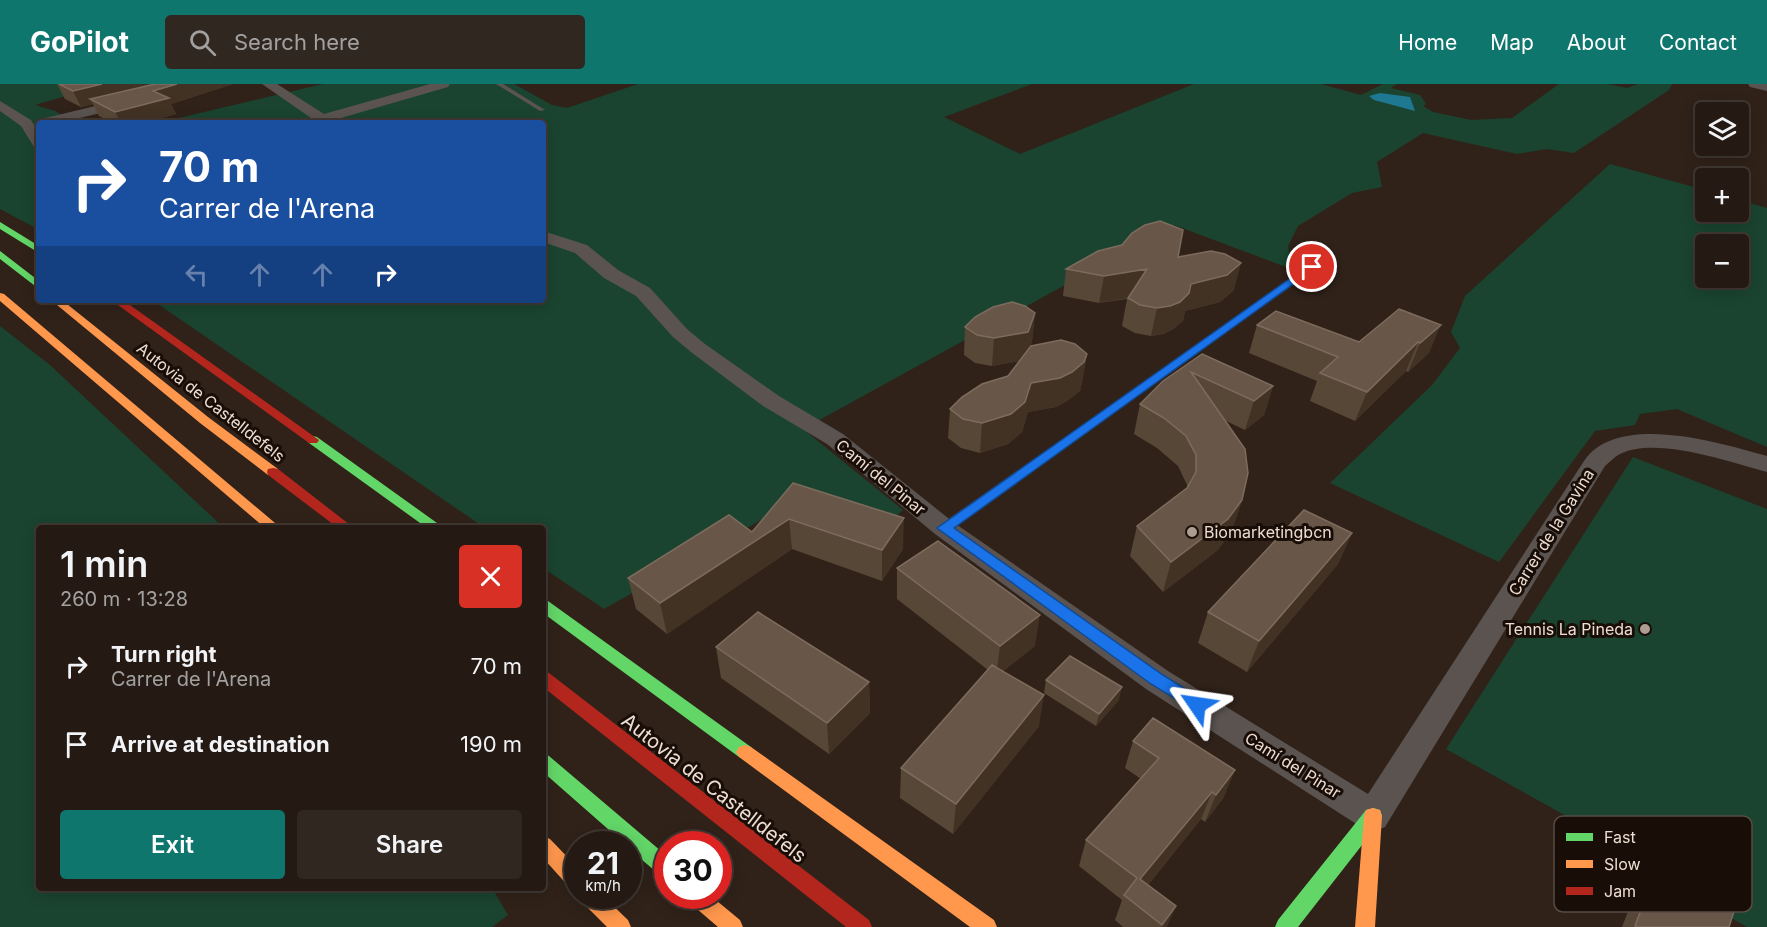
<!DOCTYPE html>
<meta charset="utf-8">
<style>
body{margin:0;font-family:Inter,sans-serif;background:#302721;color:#f1f3f6;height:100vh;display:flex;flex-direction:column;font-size:22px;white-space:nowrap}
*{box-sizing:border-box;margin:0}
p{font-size:20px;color:#a3a1a0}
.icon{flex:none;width:33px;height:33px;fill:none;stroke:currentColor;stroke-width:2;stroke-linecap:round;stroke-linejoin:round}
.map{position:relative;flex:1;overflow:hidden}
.drawer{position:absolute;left:36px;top:441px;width:510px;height:366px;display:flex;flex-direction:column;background:#241a13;border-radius:6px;box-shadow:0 3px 15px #0003,0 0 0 2px #413833}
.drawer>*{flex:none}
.banner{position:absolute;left:36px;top:36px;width:510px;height:183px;border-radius:6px;box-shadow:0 3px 15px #0003,0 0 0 2px #413833;background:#1a4fa0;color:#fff;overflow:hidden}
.tools{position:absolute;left:1695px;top:18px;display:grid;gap:12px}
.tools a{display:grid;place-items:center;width:54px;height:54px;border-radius:6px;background:#241a13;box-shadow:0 3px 15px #0003,0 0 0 2px #413833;font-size:30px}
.speed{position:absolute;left:564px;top:747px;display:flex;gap:12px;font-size:30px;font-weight:700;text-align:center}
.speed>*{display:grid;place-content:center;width:78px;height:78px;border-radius:50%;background:#241a13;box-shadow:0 3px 15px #0003,0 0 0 2px #413833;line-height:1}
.speed small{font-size:15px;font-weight:400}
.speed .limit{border:9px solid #d22;background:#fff;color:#111}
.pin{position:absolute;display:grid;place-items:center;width:51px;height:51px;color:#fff;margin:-26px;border:3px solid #fff;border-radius:50%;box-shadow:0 2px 6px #0007}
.me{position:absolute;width:66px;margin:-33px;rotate:302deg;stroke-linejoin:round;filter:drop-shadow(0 0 4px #0008)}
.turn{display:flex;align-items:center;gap:21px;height:126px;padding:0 24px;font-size:27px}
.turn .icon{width:78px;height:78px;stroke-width:2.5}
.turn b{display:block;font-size:42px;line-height:51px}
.lanes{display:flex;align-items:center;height:57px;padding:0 24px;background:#0003;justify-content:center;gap:30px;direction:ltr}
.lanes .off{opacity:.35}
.round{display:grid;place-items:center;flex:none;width:63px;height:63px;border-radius:6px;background:#302721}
.headline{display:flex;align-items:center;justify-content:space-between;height:102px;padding:0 24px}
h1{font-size:36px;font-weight:600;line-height:45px}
.action{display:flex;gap:12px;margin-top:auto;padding:12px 24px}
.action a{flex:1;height:69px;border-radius:6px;background:#0f766e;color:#fff;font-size:24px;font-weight:600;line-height:69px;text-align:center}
.action a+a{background:#302721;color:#f1f3f6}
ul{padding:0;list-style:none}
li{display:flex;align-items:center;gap:18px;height:78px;padding:0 24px}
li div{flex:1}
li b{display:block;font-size:22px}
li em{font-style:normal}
header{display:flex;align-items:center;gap:36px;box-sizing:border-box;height:84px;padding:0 30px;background:#0f766e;color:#fff}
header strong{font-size:28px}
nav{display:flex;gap:33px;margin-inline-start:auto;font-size:21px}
.search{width:420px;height:54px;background:#302721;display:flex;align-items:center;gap:15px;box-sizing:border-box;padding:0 21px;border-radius:6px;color:#a3a1a0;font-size:22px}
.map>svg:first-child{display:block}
</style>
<header>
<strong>GoPilot</strong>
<div class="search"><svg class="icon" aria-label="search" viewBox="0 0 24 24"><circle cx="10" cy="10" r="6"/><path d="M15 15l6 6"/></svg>Search here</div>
<nav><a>Home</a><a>Map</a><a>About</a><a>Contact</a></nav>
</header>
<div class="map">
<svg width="1767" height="843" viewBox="0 0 1767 843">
<rect width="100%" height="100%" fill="#302219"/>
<path fill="#1a4430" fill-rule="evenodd" d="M 0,0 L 106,0 L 35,21 L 55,27 L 76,39 L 39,39 L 38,145 L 0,125 Z
M 323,0 L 514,0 L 552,21 L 567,24 L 638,0 L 1032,0 L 944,33 L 1020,70 L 1194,0 L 1321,0 L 1361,11 L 1383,0 L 1397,0 L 1391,4 L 1420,11 L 1426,20 L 1423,22 L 1433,28 L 1471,36 L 1512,34 L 1559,0 L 1607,0 L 1627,4 L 1638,0 L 1672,0 L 1669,6 L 1574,69 L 1547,65 L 1517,70 L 1423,49 L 1377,78 L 1382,103 L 1352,109 L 1298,142 L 1288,162 L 1291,180 L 1286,183 L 1174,141 L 803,345 L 903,426 L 879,446 L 784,423 L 604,525 L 543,484 L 543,444 L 485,444 L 152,216 L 543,216 L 543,39 L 158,39 Z
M 1610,80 L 1705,106 L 1706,128 L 1738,128 L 1739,116 L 1767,124 L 1767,363 L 1677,325 L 1640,330 L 1635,341 L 1595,347 L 1499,478 L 1330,399 L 1432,301 L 1460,264 L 1451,248 L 1465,212 ZM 1706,160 L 1738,160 L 1738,194 L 1706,194 Z
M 0,242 L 50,281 L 224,444 L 39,444 L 39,804 L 492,804 L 508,831 L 492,843 L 0,843 Z
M 1633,373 L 1767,425 L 1767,843 L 1747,843 L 1719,827 L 1667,788 L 1446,665 Z"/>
<path fill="#1f7891" d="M 1380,9 L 1410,13 L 1415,27 L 1374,16 L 1369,12 Z"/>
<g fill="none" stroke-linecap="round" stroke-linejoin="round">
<path fill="#5a5350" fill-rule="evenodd" d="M 496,0 L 503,0 L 545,26 L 540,27 Z
M 1312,180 L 1316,183 L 1315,185 L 948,447 L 940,447 L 938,444 L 940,441 Z"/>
<path fill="#5a5350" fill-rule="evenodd" d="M 262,0 L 277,0 L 324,30 L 430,0 L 450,0 L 448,3 L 334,36 L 337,39 L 301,39 L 311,34 Z
M 1748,0 L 1767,0 L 1767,7 L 1750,3 Z
M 129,14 L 134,15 L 136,18 L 134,21 L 59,39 L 39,39 L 39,42 L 35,39 L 37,36 Z
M 0,17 L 31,36 L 39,49 L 39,64 L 34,63 L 21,42 L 0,27 Z
M 543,147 L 587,161 L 618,186 L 650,204 L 687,245 L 705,260 L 779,312 L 843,350 L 953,438 L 1168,587 L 1368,710 L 1584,377 C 1617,327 1721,359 1767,372 L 1767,388 C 1729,378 1657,352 1620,370 C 1614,373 1610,378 1605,382 L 1385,743 L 1373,748 L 1361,743 L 1146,605 L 935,450 L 827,360 L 763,322 L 691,268 L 673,253 L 636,212 L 604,194 L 575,169 L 543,158 Z"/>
<path fill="#63d668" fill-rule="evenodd" d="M 0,138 L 39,162 L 39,169 L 0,145 Z
M 0,167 L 39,197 L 39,205 L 0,175 Z
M 313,352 L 317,353 L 444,444 L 427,444 L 309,359 L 307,356 Z
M 543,515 L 548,517 L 751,663 L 754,668 L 751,673 L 745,675 L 739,673 L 543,529 Z
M 543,669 L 549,672 L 668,773 L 668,795 L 661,792 L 628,764 L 628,760 L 625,760 L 543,688 Z
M 1373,724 L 1380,726 L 1382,732 L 1380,738 L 1298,843 L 1275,843 L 1278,836 L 1366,726 Z"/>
<path fill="#ff974d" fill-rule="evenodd" d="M 0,209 L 4,210 L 281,444 L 265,444 L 0,217 Z
M 51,216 L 62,216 L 208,333 L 278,385 L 279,388 L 278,391 L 268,391 L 200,339 Z
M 745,661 L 751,663 L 994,836 L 997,843 L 970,843 L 739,673 L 736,668 L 739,663 Z
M 1373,724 L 1380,726 L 1382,732 L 1375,843 L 1355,843 L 1364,732 L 1366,726 Z
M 543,752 L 550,755 L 578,784 L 578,807 L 571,805 L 543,774 Z
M 580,812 L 603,812 L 628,836 L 631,843 L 607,843 L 583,819 Z
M 687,812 L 711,812 L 740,836 L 743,843 L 718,843 L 690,819 Z"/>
<path fill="#b3261e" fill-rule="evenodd" d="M 111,216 L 123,216 L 319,356 L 317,359 L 309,359 Z
M 273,384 L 278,385 L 354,444 L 338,444 L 268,391 L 267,388 L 268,385 Z
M 543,588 L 549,589 L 869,836 L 872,843 L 846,843 L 543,603 Z"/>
</g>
<path fill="#574737" d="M 57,0 L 233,0 L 171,20 L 176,30 L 144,39 L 113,39 L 99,32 L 93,20 L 81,23 L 65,15 Z
M 1066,185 L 1234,206 L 1220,218 L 1185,227 L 1183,237 L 1173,245 L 1164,250 L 1151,252 L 1135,249 L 1122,242 L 1127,215 L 1099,219 L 1063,212 Z
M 1399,225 L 1429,269 L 1408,288 L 1406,287 L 1355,337 L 1310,317 L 1317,297 L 1249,269 L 1257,241 L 1359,258 Z
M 1035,229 L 1032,257 L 1029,265 L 1087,270 L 1082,298 L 1080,307 L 1067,317 L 1056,323 L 1028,328 L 1022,348 L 1008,360 L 980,369 L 961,364 L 948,354 L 950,325 L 1008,292 L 1020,277 L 992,282 L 975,279 L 964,271 L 965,243 Z
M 1202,270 L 1273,302 L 1264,331 L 1245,346 L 1224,336 L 1242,416 L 1232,446 L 1218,466 L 1163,508 L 1130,472 L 1137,442 L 1187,404 L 1187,401 L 1178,382 L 1157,364 L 1134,350 L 1140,320 Z
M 793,399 L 903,465 L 882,497 L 792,465 L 667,550 L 636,525 L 628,494 L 752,448 Z
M 1352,449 L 1338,480 L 1247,588 L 1198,559 L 1208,528 Z
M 897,484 L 1035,562 L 1003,587 L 1039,642 L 953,750 L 900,714 L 901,684 L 988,586 L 897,515 Z
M 716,563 L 869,598 L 870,629 L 829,670 L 721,594 Z
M 1046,596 L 1119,616 L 1096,642 L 1044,609 Z
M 1133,657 L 1224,713 L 1205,738 L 1201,735 L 1148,801 L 1167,843 L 1123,843 L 1115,836 L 1122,816 L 1079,782 L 1086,756 L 1141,695 L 1125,684 Z
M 1691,755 L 1729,843 L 1622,843 L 1648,777 L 1666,760 L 1678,767 Z"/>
<path fill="#413224" d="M 102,0 L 175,0 L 90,15 L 93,20 L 81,23 L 73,7 Z
M 177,0 L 233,0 L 171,20 L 176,30 L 144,39 L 121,39 L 115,28 L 153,7 Z
M 1241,179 L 1234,206 L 1220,218 L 1185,227 L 1183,237 L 1173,245 L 1164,250 L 1151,252 L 1157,224 L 1191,200 Z
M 1147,185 L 1141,212 L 1099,219 L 1104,192 Z
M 1035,229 L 1032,257 L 1025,276 L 992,282 L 994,254 Z
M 1441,241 L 1429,269 L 1408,288 L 1420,259 Z
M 1418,258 L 1406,287 L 1355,337 L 1367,308 Z
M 1087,270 L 1082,298 L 1080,307 L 1067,317 L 1056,323 L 1028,328 L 1022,348 L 1008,360 L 980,369 L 982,339 L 1031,299 Z
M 1273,302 L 1264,331 L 1245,346 L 1254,317 Z
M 1242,416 L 1232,446 L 1218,466 L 1163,508 L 1171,478 Z
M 904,434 L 903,465 L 882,497 L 882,466 Z
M 789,435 L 792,465 L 667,550 L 660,519 Z
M 1352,449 L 1338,480 L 1247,588 L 1259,557 Z
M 1040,531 L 1035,562 L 996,593 L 1000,562 Z
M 869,598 L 870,629 L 829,670 L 827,639 Z
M 1122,603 L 1119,616 L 1096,642 L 1099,630 Z
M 1044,611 L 1039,642 L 953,750 L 956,720 Z
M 1235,686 L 1224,713 L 1205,738 L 1216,711 Z
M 1212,708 L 1201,735 L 1134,818 L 1140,795 Z
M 1176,822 L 1167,843 L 1161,843 L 1162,841 Z"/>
<path fill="#685748" stroke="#7d6c5d" stroke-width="1.5" d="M 59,0 L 102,0 L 73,7 Z
M 155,0 L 177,0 L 153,7 L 169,14 L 115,28 L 90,15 Z
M 1160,137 L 1183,146 L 1178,173 L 1211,167 L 1225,170 L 1241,179 L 1227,191 L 1191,200 L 1189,209 L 1180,218 L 1170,222 L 1157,224 L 1140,221 L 1128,214 L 1147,185 L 1104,192 L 1066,185 L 1098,167 L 1122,161 L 1132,149 L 1145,141 Z
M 1012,218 L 1025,222 L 1035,229 L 1028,248 L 994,254 L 977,251 L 965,243 L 975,233 L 993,223 Z
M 1399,225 L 1441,241 L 1420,259 L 1418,258 L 1367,308 L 1320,289 L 1338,273 L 1257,241 L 1276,227 L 1359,258 Z
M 1061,256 L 1075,260 L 1087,270 L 1084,278 L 1072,288 L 1060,294 L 1031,299 L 1025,318 L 1011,330 L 982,339 L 963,335 L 950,325 L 962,313 L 982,300 L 1008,292 L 1031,262 Z
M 1202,270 L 1273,302 L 1254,317 L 1191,288 L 1245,365 L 1248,389 L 1242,416 L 1228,435 L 1171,478 L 1137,442 L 1187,404 L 1196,388 L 1196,371 L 1186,352 L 1164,334 L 1140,320 L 1163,297 Z
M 793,399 L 904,434 L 882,466 L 789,435 L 660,519 L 628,494 L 729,431 L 752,448 Z
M 1304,426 L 1352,449 L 1259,557 L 1208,528 Z
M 938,457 L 1040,531 L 1000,562 L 897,484 Z
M 758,528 L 869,598 L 827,639 L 716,563 Z
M 1070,572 L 1122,603 L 1099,630 L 1046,596 Z
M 992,581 L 1044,611 L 956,720 L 901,684 Z
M 1153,634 L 1235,686 L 1216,711 L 1212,708 L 1140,795 L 1176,822 L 1162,841 L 1124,811 L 1137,794 L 1086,756 L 1159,674 L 1133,657 Z
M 1691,755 L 1747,786 L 1729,843 L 1637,843 L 1635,842 L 1666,760 L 1685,771 Z"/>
<path fill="#1a73e8" stroke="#114b97" stroke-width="1.5" d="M 1309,181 L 1317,183 L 954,444 L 1163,591 L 1203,616 L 1205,621 L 1203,626 L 1197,628 L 1151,600 L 937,444 Z"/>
<g fill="#ac9c92" stroke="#180e07" stroke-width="2">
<circle cx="1192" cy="448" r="6"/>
<circle cx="1645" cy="545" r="6"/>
</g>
<g text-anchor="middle" stroke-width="6" stroke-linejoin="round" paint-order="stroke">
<g font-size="16" fill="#eeddd3" stroke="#180e07">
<text transform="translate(211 318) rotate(38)" y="6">Autovia de Castelldefels</text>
<text transform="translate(881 393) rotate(39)" y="6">Camí del Pinar</text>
<text transform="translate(1551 448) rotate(-58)" y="6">Carrer de la Gavina</text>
<text transform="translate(1293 681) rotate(32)" y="6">Camí del Pinar</text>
</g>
<g font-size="16" fill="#eeddd3" stroke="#180e07" text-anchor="start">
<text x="1204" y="454">Biomarketingbcn</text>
<text x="1633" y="551" text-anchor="end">Tennis La Pineda</text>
</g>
<g font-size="20" fill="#eeddd3" stroke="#180e07">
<text transform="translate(714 704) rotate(38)" y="7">Autovia de Castelldefels</text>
</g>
</g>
<rect x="1554" y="732" width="198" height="96" rx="9" fill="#180e07" stroke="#584c44" stroke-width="1.5"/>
<rect x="1566" y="749" width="27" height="8" fill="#63d668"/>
<rect x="1566" y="776" width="27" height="8" fill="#ff974d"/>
<rect x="1566" y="803" width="27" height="8" fill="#b3261e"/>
<g font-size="16" fill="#eeddd3">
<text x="1604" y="759">Fast</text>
<text x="1604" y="786">Slow</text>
<text x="1604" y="813">Jam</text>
</g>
</svg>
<div class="tools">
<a><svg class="icon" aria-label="layers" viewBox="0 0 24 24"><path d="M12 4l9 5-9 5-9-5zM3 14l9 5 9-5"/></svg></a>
<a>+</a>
<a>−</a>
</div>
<div class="speed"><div>21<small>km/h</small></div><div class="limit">30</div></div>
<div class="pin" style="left:1312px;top:183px;background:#d93025"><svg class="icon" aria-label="arrive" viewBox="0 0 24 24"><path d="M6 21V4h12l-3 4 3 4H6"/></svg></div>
<svg class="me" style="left:1197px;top:621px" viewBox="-20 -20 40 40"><path d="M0-17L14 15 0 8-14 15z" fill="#1a73e8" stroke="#fff" stroke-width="4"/></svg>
<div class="banner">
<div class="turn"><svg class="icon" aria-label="right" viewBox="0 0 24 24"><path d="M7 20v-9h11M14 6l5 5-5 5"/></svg><div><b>70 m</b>Carrer de l'Arena</div></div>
<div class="lanes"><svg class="icon off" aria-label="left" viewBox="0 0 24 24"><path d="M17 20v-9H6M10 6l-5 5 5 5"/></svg><svg class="icon off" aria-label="ahead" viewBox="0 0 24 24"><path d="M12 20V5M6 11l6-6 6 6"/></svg><svg class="icon off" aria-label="ahead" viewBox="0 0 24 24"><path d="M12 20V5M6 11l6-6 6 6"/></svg><svg class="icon" aria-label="right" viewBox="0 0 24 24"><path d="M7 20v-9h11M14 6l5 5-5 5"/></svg></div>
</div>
<section class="drawer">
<div class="headline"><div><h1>1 min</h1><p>260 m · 13:28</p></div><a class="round" style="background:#d93025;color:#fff"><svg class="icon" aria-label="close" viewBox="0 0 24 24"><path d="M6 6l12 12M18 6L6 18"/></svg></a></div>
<ul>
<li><svg class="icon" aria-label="right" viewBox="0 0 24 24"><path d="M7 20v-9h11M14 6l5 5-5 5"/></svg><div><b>Turn right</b><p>Carrer de l'Arena</p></div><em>70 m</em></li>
<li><svg class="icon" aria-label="arrive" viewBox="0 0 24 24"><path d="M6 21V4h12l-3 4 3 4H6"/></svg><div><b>Arrive at destination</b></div><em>190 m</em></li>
</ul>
<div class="action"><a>Exit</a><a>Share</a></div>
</section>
</div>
